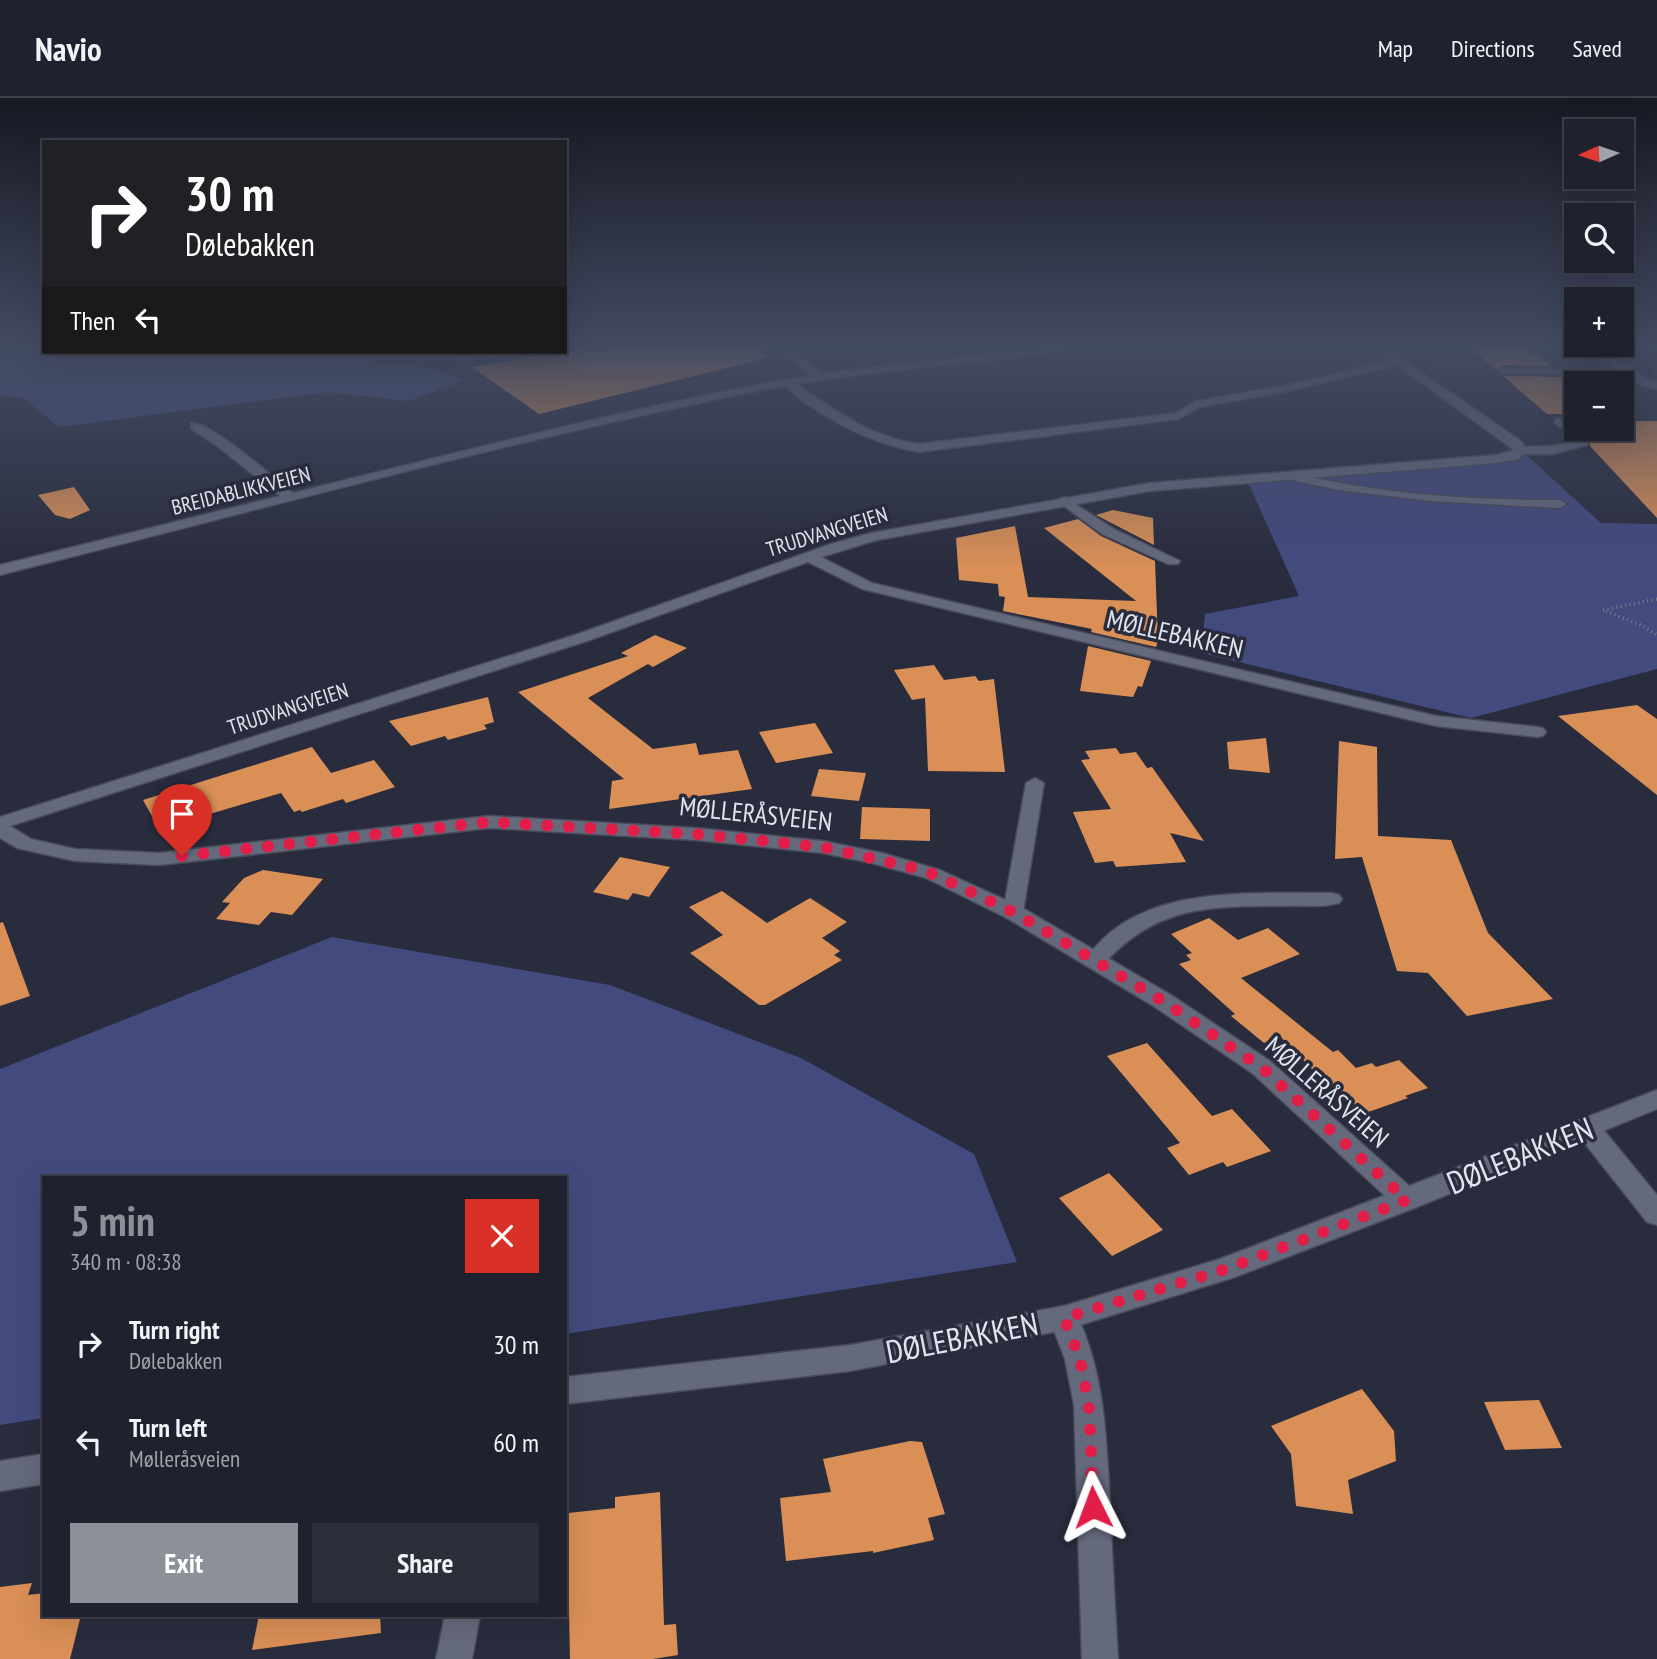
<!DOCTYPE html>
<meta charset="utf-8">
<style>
body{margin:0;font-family:"PT Sans Narrow",sans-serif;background:#2c2e3a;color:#f1f3f6;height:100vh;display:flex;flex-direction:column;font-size:26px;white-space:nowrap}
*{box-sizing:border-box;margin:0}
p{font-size:23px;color:#a1a3aa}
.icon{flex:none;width:38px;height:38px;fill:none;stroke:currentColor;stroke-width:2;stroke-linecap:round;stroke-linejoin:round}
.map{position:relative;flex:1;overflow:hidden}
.drawer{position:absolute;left:42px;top:1078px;width:525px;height:441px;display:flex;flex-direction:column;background:#1f212e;border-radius:0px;box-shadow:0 7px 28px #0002,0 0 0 2px #3c3e4a}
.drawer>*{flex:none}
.hud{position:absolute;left:42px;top:42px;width:525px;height:214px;border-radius:0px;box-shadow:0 7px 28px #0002,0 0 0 2px #3c3e4a;background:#202124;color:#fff;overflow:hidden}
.needle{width:46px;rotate:267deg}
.fabs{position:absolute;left:1564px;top:21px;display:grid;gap:14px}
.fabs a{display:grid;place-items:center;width:70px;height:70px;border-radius:0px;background:#1f212e;box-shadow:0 7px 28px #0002,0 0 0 2px #3c3e4a;font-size:35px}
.pin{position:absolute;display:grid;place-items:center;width:60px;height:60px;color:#fff;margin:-72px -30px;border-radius:50% 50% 50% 0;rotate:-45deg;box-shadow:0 0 7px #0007}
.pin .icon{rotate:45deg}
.me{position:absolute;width:77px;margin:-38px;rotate:357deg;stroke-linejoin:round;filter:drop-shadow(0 0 5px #0008)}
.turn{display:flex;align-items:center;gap:24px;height:147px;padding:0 28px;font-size:32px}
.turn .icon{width:91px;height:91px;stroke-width:2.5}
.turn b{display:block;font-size:49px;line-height:60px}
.then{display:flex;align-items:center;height:66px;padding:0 28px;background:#0003;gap:14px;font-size:26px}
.round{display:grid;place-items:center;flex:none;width:74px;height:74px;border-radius:0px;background:#2c2e3a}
.headline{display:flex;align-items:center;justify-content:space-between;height:119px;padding:0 28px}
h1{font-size:42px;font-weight:700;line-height:52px;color:#8c9099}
.action{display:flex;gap:14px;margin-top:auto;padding:14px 28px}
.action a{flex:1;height:80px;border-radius:0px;background:#8c9099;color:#fff;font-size:28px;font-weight:700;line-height:80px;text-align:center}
.action a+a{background:#2c2e3a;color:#f1f3f6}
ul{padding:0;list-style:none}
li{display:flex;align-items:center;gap:21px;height:98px;padding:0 28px}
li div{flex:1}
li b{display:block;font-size:26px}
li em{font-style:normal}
header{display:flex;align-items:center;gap:42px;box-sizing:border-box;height:98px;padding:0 35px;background:#1f212e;border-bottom:2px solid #3c3e4a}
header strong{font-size:33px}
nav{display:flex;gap:38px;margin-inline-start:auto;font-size:24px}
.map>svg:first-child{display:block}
</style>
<header>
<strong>Navio</strong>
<nav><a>Map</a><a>Directions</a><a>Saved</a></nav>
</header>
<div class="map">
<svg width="1657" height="1561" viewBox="0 0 1657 1561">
<rect width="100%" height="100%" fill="#292c3d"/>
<path fill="#434a7e" d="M 0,250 L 44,250 L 44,254 L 358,254 L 365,262 L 432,270 L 463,283 L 408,303 L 328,294 L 59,329 L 23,300 L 0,298 Z
M 1522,353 L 1601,425 L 1657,426 L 1657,571 L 1471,620 L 1201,555 L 1205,516 L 1299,498 L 1247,382 L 1364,373 L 1432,361 Z
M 332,839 L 610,887 L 801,960 L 974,1056 L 1017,1164 L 565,1236 L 565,1080 L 44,1080 L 44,1320 L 0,1327 L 0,971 Z"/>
<path fill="#d98f56" d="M 625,250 L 766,250 L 767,260 L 539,316 L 472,269 L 582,251 L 596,254 Z
M 1471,250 L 1528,250 L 1552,268 L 1503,267 L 1496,272 Z
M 1503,278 L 1566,279 L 1577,287 L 1577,316 L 1547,316 Z
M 1622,323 L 1657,323 L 1657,420 L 1590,348 L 1590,338 L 1581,331 L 1622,331 Z
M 74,389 L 90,412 L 70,421 L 55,417 L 38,397 Z
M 1113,412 L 1153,420 L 1154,447 L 1096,417 Z
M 1078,421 L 1101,438 L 1155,463 L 1158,543 L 1156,549 L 1091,534 L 1092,531 L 1003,513 L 1005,499 L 999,498 L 998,486 L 959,482 L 956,440 L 1015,428 L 1028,499 L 1136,503 L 1044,430 Z
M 655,537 L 687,550 L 653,569 L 648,566 L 588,600 L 653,651 L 696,645 L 699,657 L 738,652 L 752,691 L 609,711 L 612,683 L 624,681 L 518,594 L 628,558 L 621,555 Z
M 1088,548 L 1151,563 L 1142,589 L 1138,588 L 1133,599 L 1080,593 Z
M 934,567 L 944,582 L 975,578 L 979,583 L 994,581 L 1005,674 L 928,673 L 925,600 L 912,602 L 894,572 Z
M 488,599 L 494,624 L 484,627 L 487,631 L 448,642 L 445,638 L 411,648 L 389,623 Z
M 1637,607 L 1657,621 L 1657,697 L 1558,618 Z
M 815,625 L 833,655 L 776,665 L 759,634 Z
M 1266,640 L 1270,675 L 1229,671 L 1227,644 Z
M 1339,643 L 1377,649 L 1378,738 L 1451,742 L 1488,835 L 1553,901 L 1467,918 L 1428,875 L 1397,873 L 1362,759 L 1335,761 Z
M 312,649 L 331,675 L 374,662 L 395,689 L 346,705 L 343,701 L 302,714 L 300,712 L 294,714 L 281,695 L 203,718 L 201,714 L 157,727 L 143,702 Z
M 1116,650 L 1120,656 L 1136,654 L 1147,670 L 1152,669 L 1204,743 L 1170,735 L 1186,764 L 1116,769 L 1113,763 L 1095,765 L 1073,714 L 1111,711 L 1081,662 L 1090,661 L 1085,653 Z
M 819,671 L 866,675 L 859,703 L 811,698 Z
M 862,709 L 930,711 L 930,743 L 860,741 Z
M 620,759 L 670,769 L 649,799 L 633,795 L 628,802 L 593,794 Z
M 263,772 L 323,781 L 292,817 L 271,814 L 259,827 L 216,821 L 230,805 L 222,804 L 244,780 Z
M 722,793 L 767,825 L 810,800 L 847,824 L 822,840 L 840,853 L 834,857 L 842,862 L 765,907 L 759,907 L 690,855 L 723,837 L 689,809 Z
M 1209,820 L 1238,842 L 1268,830 L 1300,856 L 1241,880 L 1333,954 L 1338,952 L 1356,970 L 1372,965 L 1376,969 L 1399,962 L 1428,990 L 1405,998 L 1408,1000 L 1357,1018 L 1280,938 L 1264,945 L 1231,918 L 1235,916 L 1179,866 L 1191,862 L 1186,857 L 1192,855 L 1171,836 Z
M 3,824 L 30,898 L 0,908 L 0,825 Z
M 1147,945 L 1212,1018 L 1232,1011 L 1271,1053 L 1227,1069 L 1223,1064 L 1189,1077 L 1167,1050 L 1180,1045 L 1107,958 Z
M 1109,1075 L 1163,1132 L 1112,1158 L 1059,1100 Z
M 1362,1291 L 1394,1333 L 1396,1363 L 1348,1382 L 1353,1416 L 1296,1408 L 1291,1356 L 1271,1328 Z
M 1539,1302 L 1562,1350 L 1505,1352 L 1484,1304 Z
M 910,1343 L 922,1344 L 945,1416 L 928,1420 L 934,1442 L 873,1455 L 873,1453 L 786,1463 L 780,1400 L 831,1394 L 823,1361 Z
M 660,1394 L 664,1527 L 676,1526 L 678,1557 L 653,1561 L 570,1561 L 569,1512 L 565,1513 L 568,1415 L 615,1410 L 615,1399 Z
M 32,1485 L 28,1497 L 44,1495 L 44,1517 L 81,1517 L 70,1561 L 0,1561 L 0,1489 Z
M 259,1517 L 380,1517 L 381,1535 L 252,1552 Z"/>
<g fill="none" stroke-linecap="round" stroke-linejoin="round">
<g stroke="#484a59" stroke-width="3">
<path id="lane" d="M 1399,261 L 1403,262 L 1403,266 L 1288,293 L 1199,309 L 1179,321 L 919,354 C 873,347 814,317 781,284 L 790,282 C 831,309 869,339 919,346 L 1176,315 L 1196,303 L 1288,287 Z
M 1503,270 L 1629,272 L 1634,275 L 1629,278 L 1499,275 L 1499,271 Z
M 1559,320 L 1587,338 L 1588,347 L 1553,356 L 1518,356 L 1518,350 L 1522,349 L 1553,348 L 1578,343 L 1555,325 L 1555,321 Z
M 1291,374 C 1374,396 1474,402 1560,402 L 1566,406 L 1560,410 L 1430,403 L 1338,392 L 1287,381 L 1287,375 Z
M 1065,399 L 1112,430 L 1180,463 L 1178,466 L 1168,466 L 1102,436 L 1061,406 L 1061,400 Z
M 1035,680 L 1044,685 L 1023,814 L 1020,818 L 1006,818 L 1003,814 L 1026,685 Z
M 1332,795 L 1339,797 L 1342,801 L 1339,805 C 1322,810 1302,807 1285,808 C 1210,808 1155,807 1102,868 L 1088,868 L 1085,863 C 1136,784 1251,796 1332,795 Z"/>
</g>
<g stroke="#484a59" stroke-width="3">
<path id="street" d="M 778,250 L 790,250 L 821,275 L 1043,250 L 1075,250 L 1070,253 C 956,267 839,275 727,299 C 483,350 242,416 0,477 L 0,467 L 280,398 L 216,347 L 191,331 L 191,325 C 210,322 275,381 293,395 C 464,353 636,308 810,277 Z
M 1374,250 L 1386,250 L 1521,343 L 1528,353 L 1519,361 L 1496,365 L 1150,393 L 877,442 L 821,459 L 872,485 L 1436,618 L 1537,629 L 1543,630 L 1546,634 L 1543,638 L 1537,639 L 1436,628 L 862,491 L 808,464 L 587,543 L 10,728 L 31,741 L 75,751 L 159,755 L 489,718 L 695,730 L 823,743 L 882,755 L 940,772 L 1021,809 L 1171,897 L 1270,963 L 1417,1095 L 1421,1102 L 1417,1109 L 1407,1112 L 1397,1109 L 1252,975 L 1155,909 L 1005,819 L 926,780 L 872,765 L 823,755 L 695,742 L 489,730 L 159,767 L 75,763 L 17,750 L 0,740 L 0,719 L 575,537 L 831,446 L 871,435 L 1150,385 L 1496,357 L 1514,352 Z
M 1586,250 L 1598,250 L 1650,283 L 1657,283 L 1657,291 L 1643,288 Z
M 483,254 L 514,254 L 508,257 L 459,263 L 453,260 L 459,257 Z
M 1588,1022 L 1597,1024 L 1657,1097 L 1657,1127 L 1647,1124 L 1579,1038 L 1575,1031 L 1579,1024 Z
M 1064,1208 L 1074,1211 C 1105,1273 1106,1337 1110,1405 C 1112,1457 1115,1509 1118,1561 L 1082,1561 L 1074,1307 L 1065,1261 L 1049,1220 L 1054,1211 Z
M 445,1517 L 480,1517 L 472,1561 L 436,1561 Z"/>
</g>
<g stroke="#484a59" stroke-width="3">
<path id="secondary" d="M 1657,992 L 1657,1011 L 1417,1109 L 1235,1179 L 1064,1232 L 850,1273 L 565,1306 L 565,1279 L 850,1247 L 1064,1208 L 1220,1161 Z
M 44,1356 L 44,1386 L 0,1393 L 0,1363 Z"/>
</g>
<path stroke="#7a7d8b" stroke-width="2.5" stroke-dasharray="1 3.5" stroke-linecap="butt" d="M 1439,263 L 1482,270"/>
<path stroke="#7a7d8b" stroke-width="3.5" stroke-dasharray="1 3.5" stroke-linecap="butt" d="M 1657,501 L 1603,512 L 1643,528 L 1657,537"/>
<use href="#lane" fill="#65697c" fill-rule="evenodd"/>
<use href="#street" fill="#65697c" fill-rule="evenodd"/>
<use href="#secondary" fill="#65697c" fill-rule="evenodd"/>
</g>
<linearGradient id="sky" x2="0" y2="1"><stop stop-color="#171822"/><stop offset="0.53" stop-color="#434b62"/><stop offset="1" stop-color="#434b62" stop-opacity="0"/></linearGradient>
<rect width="1657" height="468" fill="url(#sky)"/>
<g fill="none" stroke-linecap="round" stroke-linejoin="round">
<path stroke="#e11d48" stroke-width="12" stroke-dasharray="0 21.6" d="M 182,758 L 489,724 L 695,736 L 823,749 L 914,770 L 933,776 L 1013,814 L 1163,903 L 1241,956 L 1261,969 L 1407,1102 L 1226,1171 L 1064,1220 L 1080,1261 L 1089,1307 L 1093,1409"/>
</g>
<g text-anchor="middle" stroke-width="7" stroke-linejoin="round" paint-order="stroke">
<g font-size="21" fill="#e1e4ef" stroke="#292c3d">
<text transform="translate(241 393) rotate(-14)" y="7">BREIDABLIKKVEIEN</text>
<text transform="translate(827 434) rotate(-17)" y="7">TRUDVANGVEIEN</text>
<text transform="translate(288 611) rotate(-18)" y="7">TRUDVANGVEIEN</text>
</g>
<g font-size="26" fill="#e1e4ef" stroke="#292c3d">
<text transform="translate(1175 536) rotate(13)" y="9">MØLLEBAKKEN</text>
<text transform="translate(756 716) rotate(6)" y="9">MØLLERÅSVEIEN</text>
<text transform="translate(1327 994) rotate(41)" y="9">MØLLERÅSVEIEN</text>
</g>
<g font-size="32" fill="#e1e4ef" stroke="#292c3d">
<text transform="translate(1520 1058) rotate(-22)" y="11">DØLEBAKKEN</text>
<text transform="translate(962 1240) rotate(-11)" y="11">DØLEBAKKEN</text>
</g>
</g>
</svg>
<div class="fabs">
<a><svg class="needle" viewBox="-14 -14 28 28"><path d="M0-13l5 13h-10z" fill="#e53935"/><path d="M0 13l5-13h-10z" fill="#a1a3aa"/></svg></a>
<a><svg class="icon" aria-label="search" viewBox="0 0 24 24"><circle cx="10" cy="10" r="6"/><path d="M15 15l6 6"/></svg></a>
<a>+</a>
<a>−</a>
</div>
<div class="pin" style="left:182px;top:758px;background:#d93025"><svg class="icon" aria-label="arrive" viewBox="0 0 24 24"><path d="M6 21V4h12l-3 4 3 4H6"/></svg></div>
<svg class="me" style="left:1093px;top:1409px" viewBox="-20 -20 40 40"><path d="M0-17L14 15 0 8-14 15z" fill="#e11d48" stroke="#fff" stroke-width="4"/></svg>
<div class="hud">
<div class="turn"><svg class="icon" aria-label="right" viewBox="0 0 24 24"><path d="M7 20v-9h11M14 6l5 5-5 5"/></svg><div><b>30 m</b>Dølebakken</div></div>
<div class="then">Then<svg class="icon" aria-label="left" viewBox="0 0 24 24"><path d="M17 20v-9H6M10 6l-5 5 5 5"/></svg></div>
</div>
<section class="drawer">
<div class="headline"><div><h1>5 min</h1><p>340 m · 08:38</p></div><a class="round" style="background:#d93025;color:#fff"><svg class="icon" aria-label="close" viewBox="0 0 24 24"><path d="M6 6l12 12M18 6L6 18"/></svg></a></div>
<ul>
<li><svg class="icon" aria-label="right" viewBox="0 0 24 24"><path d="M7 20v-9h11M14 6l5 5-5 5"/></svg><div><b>Turn right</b><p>Dølebakken</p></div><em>30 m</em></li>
<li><svg class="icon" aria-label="left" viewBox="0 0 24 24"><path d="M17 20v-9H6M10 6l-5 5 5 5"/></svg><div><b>Turn left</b><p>Mølleråsveien</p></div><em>60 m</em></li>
</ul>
<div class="action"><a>Exit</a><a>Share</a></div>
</section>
</div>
